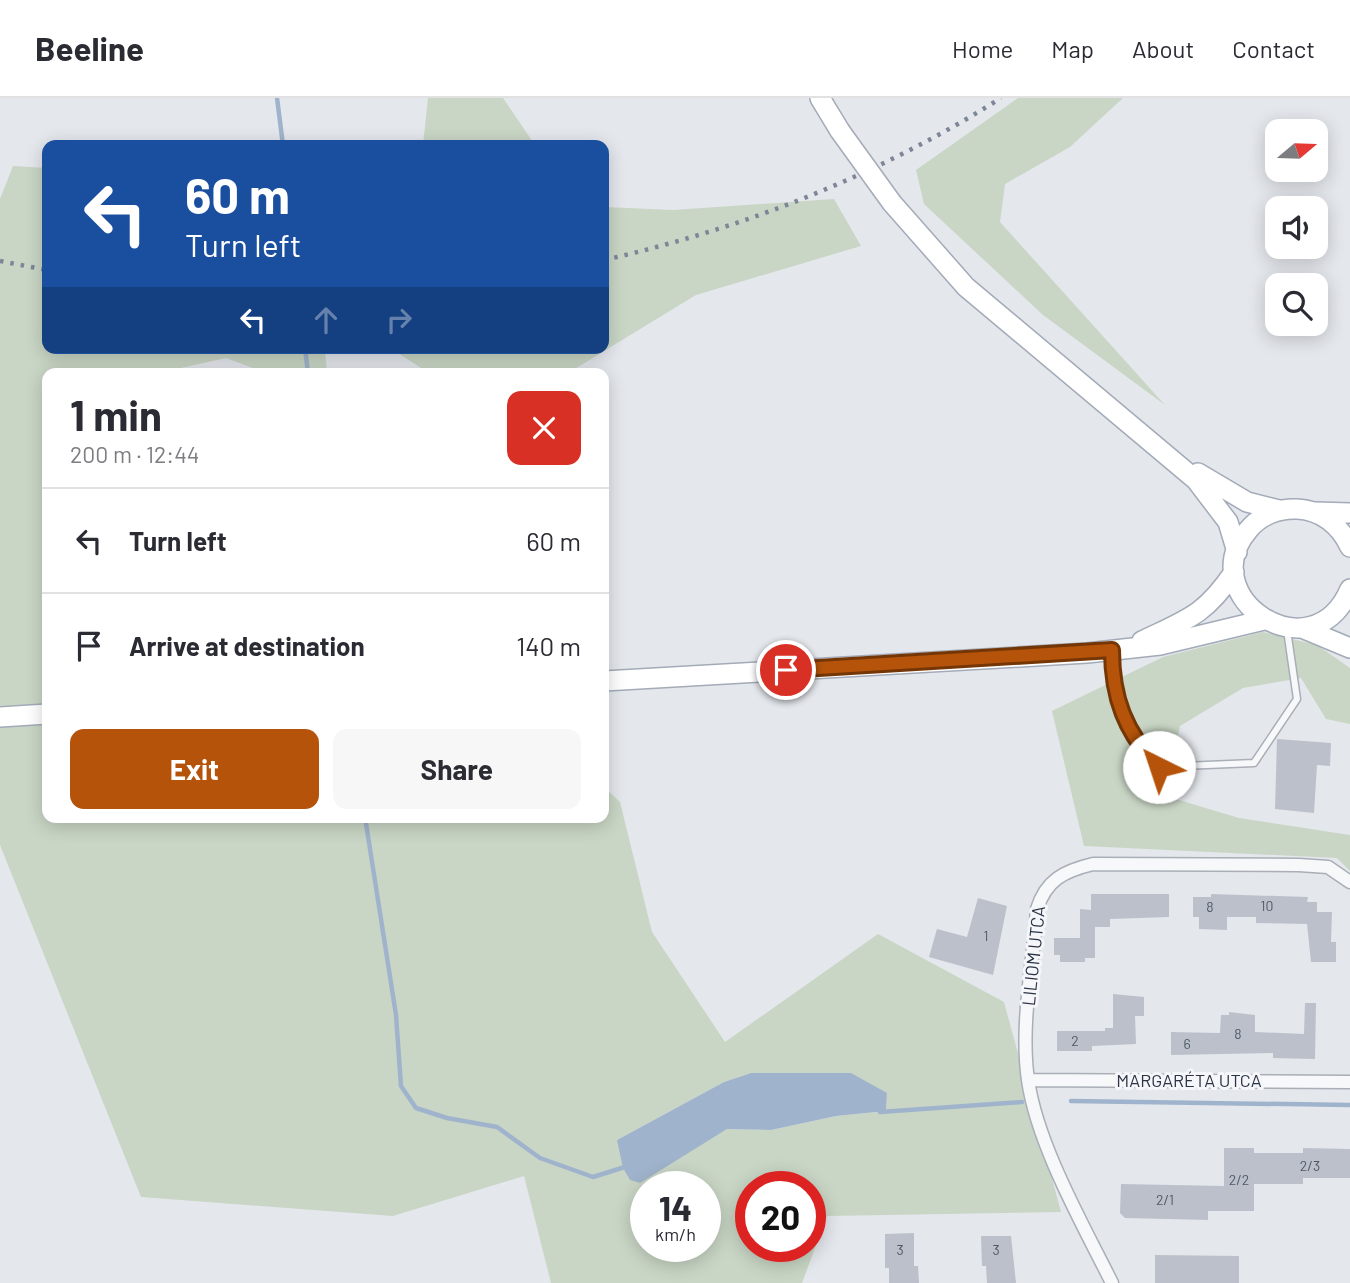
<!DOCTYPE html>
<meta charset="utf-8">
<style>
body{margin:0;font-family:Barlow,sans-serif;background:#f7f7f7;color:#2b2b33;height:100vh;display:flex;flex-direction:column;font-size:26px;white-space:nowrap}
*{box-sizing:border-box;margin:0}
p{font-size:23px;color:#7c7c81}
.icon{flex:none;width:38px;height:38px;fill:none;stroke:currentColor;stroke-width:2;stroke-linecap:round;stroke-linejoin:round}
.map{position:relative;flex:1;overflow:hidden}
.side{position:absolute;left:42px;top:270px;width:567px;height:455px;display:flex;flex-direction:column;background:#fff;border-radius:14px;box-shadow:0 4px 18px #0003}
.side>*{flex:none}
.banner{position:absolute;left:42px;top:42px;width:567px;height:214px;border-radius:14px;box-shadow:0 4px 18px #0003;background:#1a4fa0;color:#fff;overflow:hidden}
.needle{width:46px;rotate:71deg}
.controls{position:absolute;left:1265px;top:21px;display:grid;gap:14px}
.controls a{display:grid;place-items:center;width:63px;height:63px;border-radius:14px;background:#fff;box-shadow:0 4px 18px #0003;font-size:35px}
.speed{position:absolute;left:630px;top:1073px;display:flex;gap:14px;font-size:35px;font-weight:700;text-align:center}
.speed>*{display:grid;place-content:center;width:91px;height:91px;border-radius:50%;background:#fff;box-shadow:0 4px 18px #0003;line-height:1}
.speed small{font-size:18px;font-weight:400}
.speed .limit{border:10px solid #d22;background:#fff;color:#111}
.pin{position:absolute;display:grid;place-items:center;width:60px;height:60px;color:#fff;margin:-30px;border:4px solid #fff;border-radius:50%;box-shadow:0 2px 7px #0007}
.me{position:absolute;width:77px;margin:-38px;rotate:319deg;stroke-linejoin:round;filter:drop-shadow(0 0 5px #0008)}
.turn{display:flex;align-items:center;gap:24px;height:147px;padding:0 28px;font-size:32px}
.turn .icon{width:91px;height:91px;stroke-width:2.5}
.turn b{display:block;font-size:49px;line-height:60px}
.lanes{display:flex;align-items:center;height:66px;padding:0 28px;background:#0003;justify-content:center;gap:35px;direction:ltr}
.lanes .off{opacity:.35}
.round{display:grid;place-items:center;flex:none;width:74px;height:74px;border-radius:14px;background:#f7f7f7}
.head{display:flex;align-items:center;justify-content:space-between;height:119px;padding:0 28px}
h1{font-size:42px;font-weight:700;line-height:52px}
.cta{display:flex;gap:14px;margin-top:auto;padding:14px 28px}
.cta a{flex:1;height:80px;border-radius:14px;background:#b45309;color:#fff;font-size:28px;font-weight:700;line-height:80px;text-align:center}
.cta a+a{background:#f7f7f7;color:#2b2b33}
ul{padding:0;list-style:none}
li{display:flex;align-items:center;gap:21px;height:105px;padding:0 28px;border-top:2px solid #e1e1e2}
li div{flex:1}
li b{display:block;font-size:26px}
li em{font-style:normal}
header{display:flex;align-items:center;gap:42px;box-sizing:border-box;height:98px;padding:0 35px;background:#fff;border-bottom:2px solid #e1e1e2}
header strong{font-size:33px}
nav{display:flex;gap:38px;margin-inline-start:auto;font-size:24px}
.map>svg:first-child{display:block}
</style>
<header>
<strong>Beeline</strong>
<nav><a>Home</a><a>Map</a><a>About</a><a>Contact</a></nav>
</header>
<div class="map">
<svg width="1350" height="1185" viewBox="0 0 1350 1185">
<rect width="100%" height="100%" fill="#e4e7ec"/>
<path fill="#c9d6c5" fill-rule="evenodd" d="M 428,0 L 503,0 L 535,47 L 423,47 Z
M 1018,0 L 1123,0 L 1070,49 L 1005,86 L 1000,124 L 1165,307 L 1043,217 L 924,106 L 916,72 Z
M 13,68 L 47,70 L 47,250 L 364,250 L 325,252 L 327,275 L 266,275 L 226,260 L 158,275 L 47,275 L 47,719 L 604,719 L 604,689 L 620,704 L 652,834 L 725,944 L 878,836 L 1004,904 L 1061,1114 L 827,1118 L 802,1185 L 551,1185 L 524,1078 L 393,1118 L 141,1099 L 0,747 L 0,101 ZM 751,975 L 887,995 L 886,1013 L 836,1018 L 771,1032 L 727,1031 L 686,1055 L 617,1042 L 724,984 ZM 646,1088 L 705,1088 L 705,1148 L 646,1148 ZM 751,1088 L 810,1088 L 810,1148 L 751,1148 Z
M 834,101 L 861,148 L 696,197 L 568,275 L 429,275 L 390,250 L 604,250 L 604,109 L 673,112 Z
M 1263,534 L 1317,547 L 1350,570 L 1350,626 L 1326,621 L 1301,580 L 1243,590 L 1180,628 L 1173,659 L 1169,699 L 1239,720 L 1350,737 L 1350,773 L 1337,760 L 1084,748 L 1052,613 L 1163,559 Z"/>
<path fill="#9fb4cc" d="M 751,975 L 851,975 L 887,995 L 886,1013 L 836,1018 L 771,1032 L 727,1031 L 640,1085 L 630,1082 L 623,1070 L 617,1042 L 724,984 Z"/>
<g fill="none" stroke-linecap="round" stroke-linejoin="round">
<path stroke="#9fb4cc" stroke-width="4.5" d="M 277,0 L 283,47
M 305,250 L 308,275
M 365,719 L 396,917 L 401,988 L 416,1010 L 447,1020 L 497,1029 L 540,1060 L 593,1079 L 628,1068
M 1071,1003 L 1350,1007
M 880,1014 L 1022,1004"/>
</g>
<path fill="#bbc0ca" d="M 1277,641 L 1331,645 L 1330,668 L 1317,667 L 1314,715 L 1275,711 Z
M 1091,796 L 1169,796 L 1169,819 L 1110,821 L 1110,829 L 1095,829 L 1095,860 L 1085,860 L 1085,864 L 1060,864 L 1060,857 L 1054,857 L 1054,840 L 1080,840 L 1080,811 L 1091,812 Z
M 1211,796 L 1308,799 L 1307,804 L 1317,804 L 1317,814 L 1332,814 L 1331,844 L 1336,844 L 1336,864 L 1311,864 L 1307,826 L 1256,825 L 1256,819 L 1227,819 L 1227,832 L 1199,831 L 1199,819 L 1193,819 L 1193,799 L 1211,799 Z
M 978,800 L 1007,808 L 993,877 L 929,859 L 937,831 L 967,839 Z
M 1113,896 L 1144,899 L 1144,918 L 1135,918 L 1136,946 L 1092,948 L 1092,953 L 1057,953 L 1057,933 L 1105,933 L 1105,930 L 1113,930 Z
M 1305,905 L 1316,905 L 1315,961 L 1273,960 L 1273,955 L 1171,957 L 1171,934 L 1220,935 L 1221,917 L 1229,917 L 1229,914 L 1255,917 L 1255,934 L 1304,936 Z
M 1224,1050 L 1254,1050 L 1254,1055 L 1303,1055 L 1303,1050 L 1350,1051 L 1350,1080 L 1303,1080 L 1303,1086 L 1254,1086 L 1254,1113 L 1208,1113 L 1208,1122 L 1125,1120 L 1120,1115 L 1121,1086 L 1224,1088 Z
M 914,1135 L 914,1168 L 918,1168 L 919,1185 L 889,1185 L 889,1170 L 885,1170 L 885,1136 Z
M 981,1138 L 1011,1138 L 1016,1185 L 987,1185 L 986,1168 L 982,1168 Z
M 1155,1157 L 1239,1158 L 1239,1185 L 1155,1185 Z"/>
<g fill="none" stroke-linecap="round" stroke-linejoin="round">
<g stroke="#a9aeb7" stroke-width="9">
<path id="service" d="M 1112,554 L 1112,588 L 1140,650 L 1159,669 L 1254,665 L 1297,601 L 1287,532"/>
</g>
<g stroke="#a9aeb7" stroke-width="15">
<path id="minor" d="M 1028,982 L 1350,984
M 1112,1185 C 1083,1127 1037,1046 1028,982 C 1020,927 1033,867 1037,811 C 1046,782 1064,773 1093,766 L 1299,767 L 1328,769 L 1350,784"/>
</g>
<g stroke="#a3abb8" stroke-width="22">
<path id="primary" d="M 820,0 L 840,33
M 892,105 L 966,189 L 1196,382 L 1228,424 L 1237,454
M 1198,375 L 1247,404 L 1279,412
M 1316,414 L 1350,415
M 1350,449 C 1340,427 1321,412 1297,411 C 1279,410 1261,417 1249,431 C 1190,498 1312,580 1350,491
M 1302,530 L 1350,550
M 1142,543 C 1188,521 1205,517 1234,474
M 604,583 L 1087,555 L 1160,547 L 1264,522
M 0,619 L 47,616"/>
</g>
<use href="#service" stroke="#f7f8fa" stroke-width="6"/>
<use href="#minor" stroke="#f7f8fa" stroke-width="12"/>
<use href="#primary" stroke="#fff" stroke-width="19"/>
<path stroke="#7d8696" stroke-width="4.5" stroke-dasharray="3.5 7" stroke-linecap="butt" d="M 604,162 C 745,130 879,77 1001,0
M 0,163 L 47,172"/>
<g stroke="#a3abb8" stroke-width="22" stroke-linecap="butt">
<path id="primary-bridge" d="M 840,33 L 892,105"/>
</g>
<use href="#primary-bridge" stroke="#fff" stroke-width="19"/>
</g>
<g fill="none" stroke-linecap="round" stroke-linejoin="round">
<g stroke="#753606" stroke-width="18">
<path id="route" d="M 786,572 L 1112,552 C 1112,599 1125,635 1159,669"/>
</g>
<use href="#route" stroke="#b45309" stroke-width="12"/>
</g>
<g text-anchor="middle" stroke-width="6" stroke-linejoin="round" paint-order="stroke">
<g font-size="14" fill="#4f5766">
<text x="1267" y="813">10</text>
<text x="1210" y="814">8</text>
<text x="986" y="843">1</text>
<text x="1238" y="941">8</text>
<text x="1075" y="948">2</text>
<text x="1187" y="951">6</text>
<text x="1310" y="1073">2/3</text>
<text x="1239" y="1087">2/2</text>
<text x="1165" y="1107">2/1</text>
<text x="900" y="1157">3</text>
<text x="996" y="1157">3</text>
</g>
<g font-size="18" fill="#2b3445" stroke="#f4f6f9">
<text transform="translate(1034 858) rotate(-84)" y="6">LILIOM UTCA</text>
<text x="1189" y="989">MARGARÉTA UTCA</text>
</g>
</g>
</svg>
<div class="controls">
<a><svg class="needle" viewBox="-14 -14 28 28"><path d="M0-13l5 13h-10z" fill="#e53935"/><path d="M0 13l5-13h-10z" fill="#7c7c81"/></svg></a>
<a><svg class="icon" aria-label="sound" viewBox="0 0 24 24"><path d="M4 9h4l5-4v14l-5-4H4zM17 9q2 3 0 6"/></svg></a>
<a><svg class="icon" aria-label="search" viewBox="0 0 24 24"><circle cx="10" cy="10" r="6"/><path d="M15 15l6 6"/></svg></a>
</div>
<div class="speed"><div>14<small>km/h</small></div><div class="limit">20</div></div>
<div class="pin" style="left:786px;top:572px;background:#d93025"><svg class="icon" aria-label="arrive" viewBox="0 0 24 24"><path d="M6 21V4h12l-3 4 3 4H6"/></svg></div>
<svg class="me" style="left:1159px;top:669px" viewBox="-20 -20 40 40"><circle r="19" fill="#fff"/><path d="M0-13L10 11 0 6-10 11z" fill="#b45309"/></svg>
<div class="banner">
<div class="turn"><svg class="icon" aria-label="left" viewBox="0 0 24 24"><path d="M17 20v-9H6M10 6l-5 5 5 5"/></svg><div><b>60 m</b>Turn left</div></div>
<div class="lanes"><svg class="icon" aria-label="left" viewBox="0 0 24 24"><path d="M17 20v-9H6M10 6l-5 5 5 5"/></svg><svg class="icon off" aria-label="ahead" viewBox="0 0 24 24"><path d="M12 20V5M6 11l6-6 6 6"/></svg><svg class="icon off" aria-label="right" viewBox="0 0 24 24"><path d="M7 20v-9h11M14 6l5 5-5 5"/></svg></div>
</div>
<section class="side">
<div class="head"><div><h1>1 min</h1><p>200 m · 12:44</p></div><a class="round" style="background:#d93025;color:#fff"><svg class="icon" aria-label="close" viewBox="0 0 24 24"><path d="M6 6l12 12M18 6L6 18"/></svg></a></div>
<ul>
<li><svg class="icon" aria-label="left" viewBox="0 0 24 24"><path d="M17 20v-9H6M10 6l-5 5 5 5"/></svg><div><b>Turn left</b></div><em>60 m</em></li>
<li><svg class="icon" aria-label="arrive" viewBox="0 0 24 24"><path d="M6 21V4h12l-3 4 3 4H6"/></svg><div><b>Arrive at destination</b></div><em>140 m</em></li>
</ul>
<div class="cta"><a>Exit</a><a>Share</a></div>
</section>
</div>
